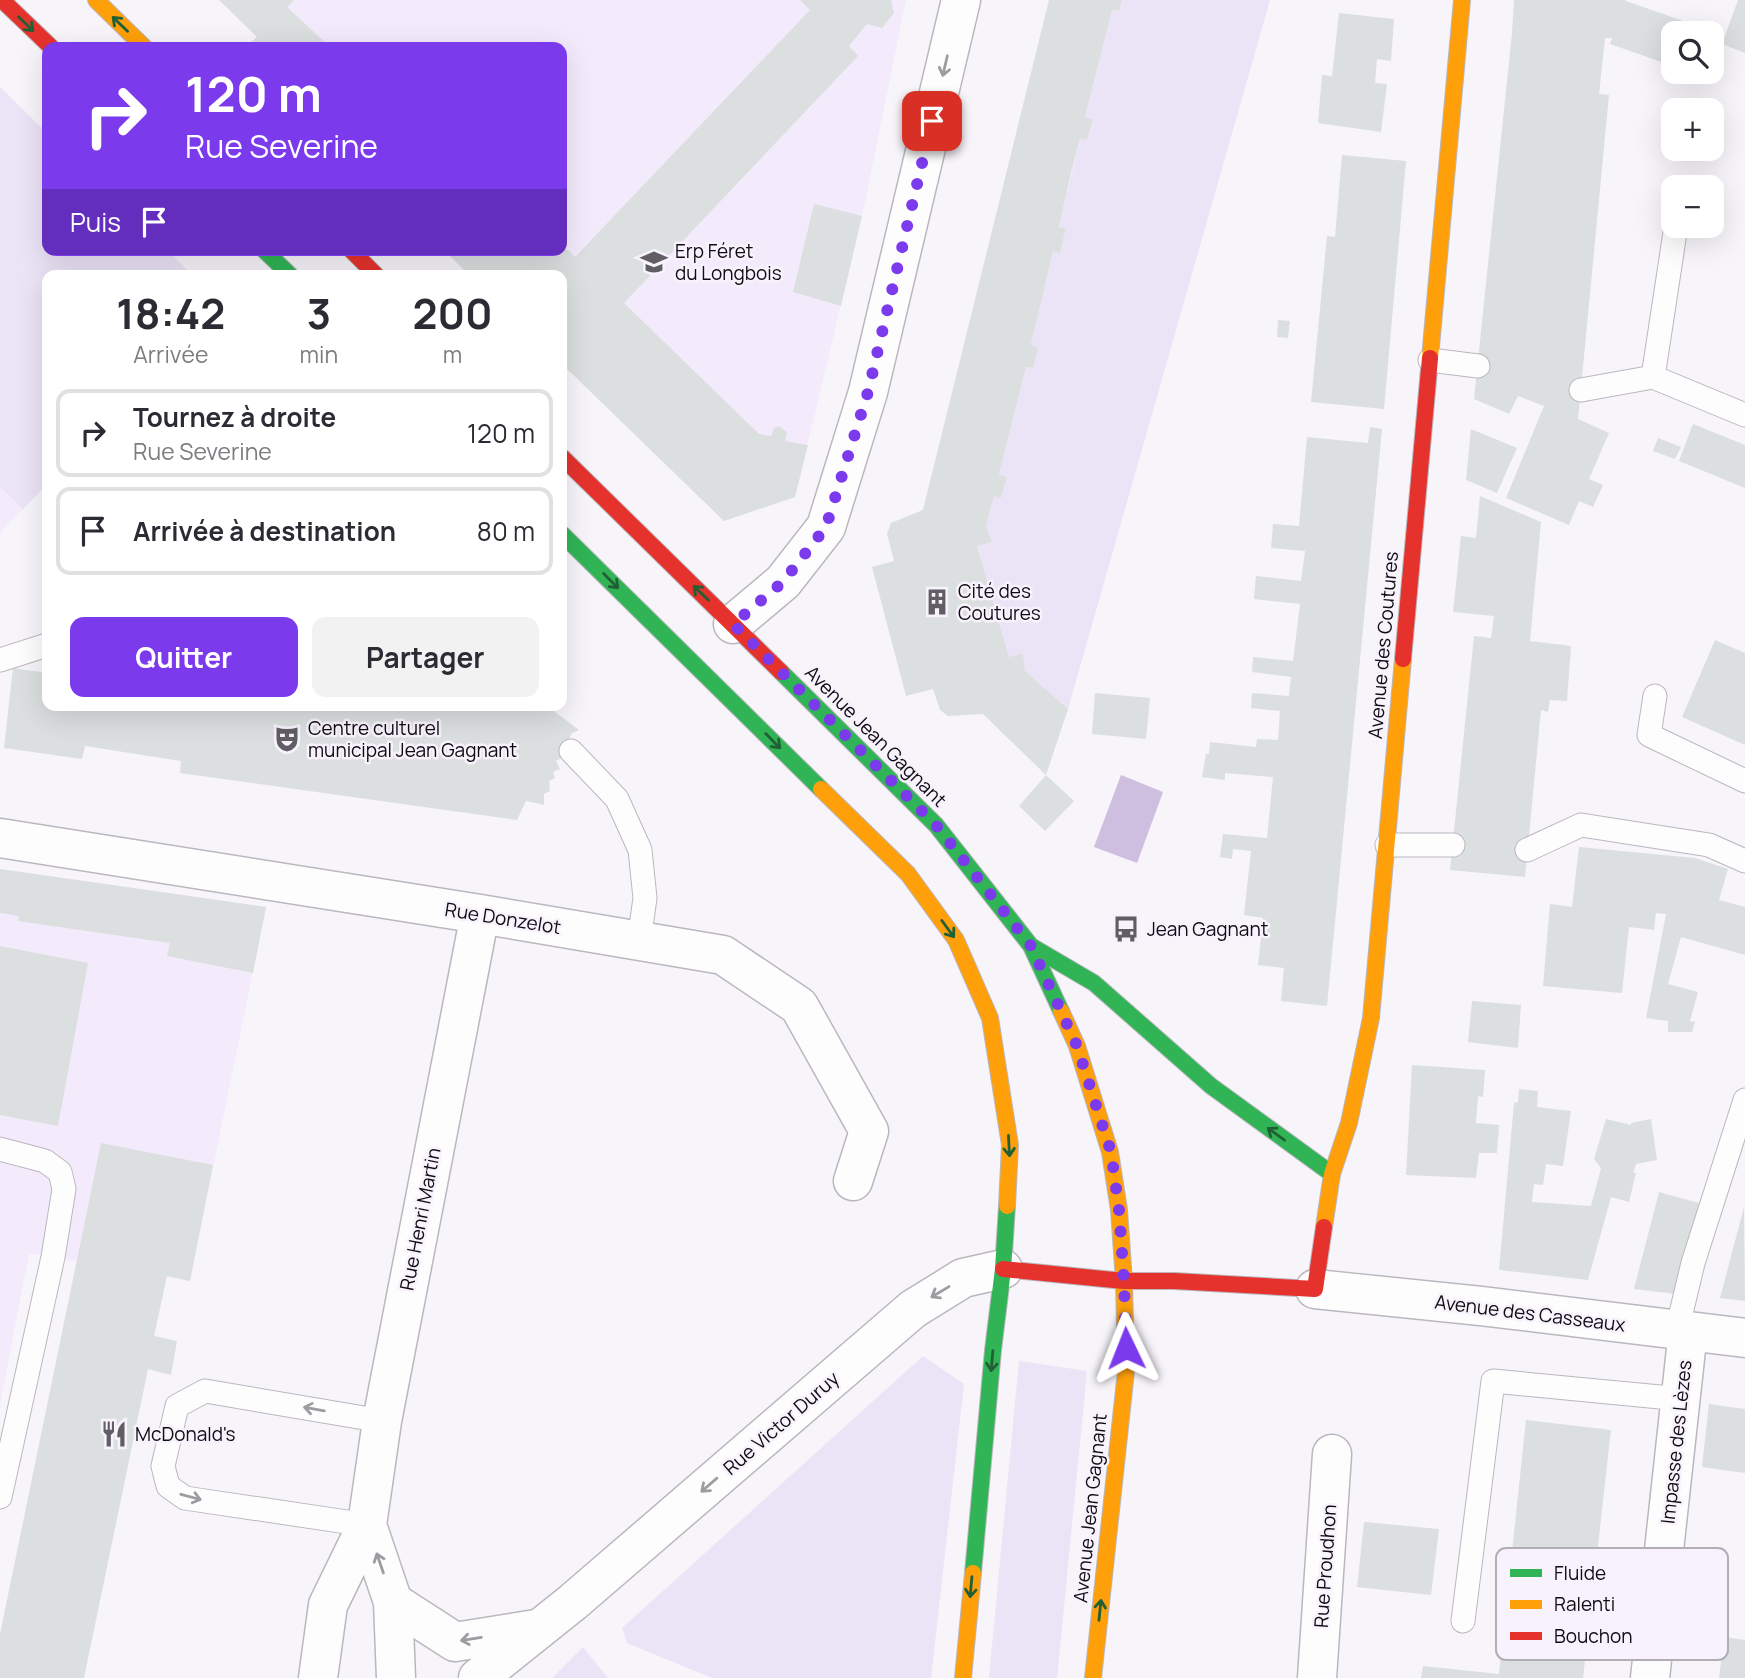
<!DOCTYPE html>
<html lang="fr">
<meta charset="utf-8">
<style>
body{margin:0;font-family:Manrope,sans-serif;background:#f2f2f3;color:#2b2b33;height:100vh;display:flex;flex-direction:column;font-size:26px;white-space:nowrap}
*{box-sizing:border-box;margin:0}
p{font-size:23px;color:#7c7c81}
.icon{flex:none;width:38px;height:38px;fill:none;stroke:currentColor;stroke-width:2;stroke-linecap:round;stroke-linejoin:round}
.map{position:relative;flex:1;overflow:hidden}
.drawer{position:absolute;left:42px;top:270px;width:525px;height:441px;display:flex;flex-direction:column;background:#fff;border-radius:14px;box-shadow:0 7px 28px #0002}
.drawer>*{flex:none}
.banner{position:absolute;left:42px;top:42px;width:525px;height:214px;border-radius:14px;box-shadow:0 7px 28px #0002;background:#7c3aed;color:#fff;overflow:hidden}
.tools{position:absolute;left:1661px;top:21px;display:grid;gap:14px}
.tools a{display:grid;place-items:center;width:63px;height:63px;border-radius:14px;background:#fff;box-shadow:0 7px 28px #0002;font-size:35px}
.pin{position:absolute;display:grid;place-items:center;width:60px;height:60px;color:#fff;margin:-30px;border-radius:14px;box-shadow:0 4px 10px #0006}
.me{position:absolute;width:77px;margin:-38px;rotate:358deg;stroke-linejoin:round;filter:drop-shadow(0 0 5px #0008)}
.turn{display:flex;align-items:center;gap:24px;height:147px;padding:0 28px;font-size:32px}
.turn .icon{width:91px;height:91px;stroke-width:2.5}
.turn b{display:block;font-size:49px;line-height:60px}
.then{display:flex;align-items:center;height:66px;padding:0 28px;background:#0003;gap:14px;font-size:26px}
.eta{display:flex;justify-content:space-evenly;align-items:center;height:119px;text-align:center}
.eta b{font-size:42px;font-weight:700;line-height:49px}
.primary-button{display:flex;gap:14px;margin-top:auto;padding:14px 28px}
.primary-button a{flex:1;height:80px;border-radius:14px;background:#7c3aed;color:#fff;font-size:28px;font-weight:700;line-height:80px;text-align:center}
.primary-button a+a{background:#f2f2f3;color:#2b2b33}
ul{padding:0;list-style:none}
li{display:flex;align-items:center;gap:21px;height:88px;margin:0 14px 10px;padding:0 14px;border:4px solid #e1e1e2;border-radius:14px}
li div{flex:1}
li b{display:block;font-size:26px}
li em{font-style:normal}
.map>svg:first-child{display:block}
</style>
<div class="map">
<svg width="1745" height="1678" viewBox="0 0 1745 1678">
<rect width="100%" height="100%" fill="#f7f4fa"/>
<path fill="#f3ebfb" d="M 294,0 L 906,0 L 862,216 L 795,497 L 724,521 L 562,364 L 562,275 L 469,275 L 444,250 L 562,250 L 562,47 L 246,47 Z
M 0,487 L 23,509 L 0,533 Z
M 0,869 L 266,907 L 190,1281 L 29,1253 L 0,1405 Z"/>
<path fill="#ebe3f6" d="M 1122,0 L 1270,0 L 1068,709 L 1025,671 L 1023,653 L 1009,657 L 977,546 L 992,542 L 986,526 L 994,496 L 1001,498 L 1007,477 L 999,474 L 1026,367 L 1033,368 L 1031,345 L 1053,251 L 1060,253 L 1066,230 L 1059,227 L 1080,138 L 1087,140 L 1093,119 L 1085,117 L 1112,10 L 1119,11 Z
M 0,87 L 47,133 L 47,250 L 167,250 L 192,275 L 47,275 L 47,484 L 23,509 L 0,487 Z
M 923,1356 L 964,1384 L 931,1678 L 712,1678 L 627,1643 L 622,1628 Z
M 1019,1361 L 1087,1371 L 1057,1678 L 989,1678 Z
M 583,1647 L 608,1678 L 552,1678 Z"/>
<path fill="#cebee0" d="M 1121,775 L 1163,792 L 1137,863 L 1094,847 Z"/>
<path fill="#dcdfdf" d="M 219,0 L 294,0 L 287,7 L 330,47 L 246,47 L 257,37 Z
M 800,0 L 891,0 L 894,13 L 882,28 L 867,24 L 849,46 L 858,56 L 624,303 L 759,434 L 771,436 L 774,428 L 779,426 L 787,432 L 785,441 L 808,445 L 795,497 L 724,521 L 562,364 L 562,275 L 469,275 L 444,250 L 562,250 L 562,244 L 575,257 L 810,10 Z
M 1049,0 L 1122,0 L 1119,11 L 1112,10 L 1085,117 L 1093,119 L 1087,140 L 1080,138 L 1071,173 L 1059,227 L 1066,229 L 1060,253 L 1053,251 L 1031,345 L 1038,348 L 1033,368 L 1026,367 L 999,474 L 1007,477 L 1001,498 L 994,496 L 986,526 L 992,542 L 977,546 L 1009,657 L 1023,653 L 1025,671 L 1068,709 L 1046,775 L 1074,801 L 1045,831 L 1019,806 L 1046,775 L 983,714 L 948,716 L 940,710 L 933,689 L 906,696 L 872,567 L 894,561 L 887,534 L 891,523 L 923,510 Z
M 1514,0 L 1626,0 L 1626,1 L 1689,23 L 1686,33 L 1673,33 L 1673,66 L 1610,44 L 1612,38 L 1605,38 L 1599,94 L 1609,95 L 1578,419 L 1609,433 L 1589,479 L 1603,485 L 1593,507 L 1579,501 L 1569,525 L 1506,498 L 1544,406 L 1518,396 L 1509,414 L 1474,399 L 1512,33 Z
M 1738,0 L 1745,0 L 1745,53 L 1722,44 Z
M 1339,13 L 1394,19 L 1391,61 L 1377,59 L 1375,83 L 1387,84 L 1381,132 L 1318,123 L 1322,75 L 1332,76 Z
M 1342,155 L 1406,161 L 1384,409 L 1311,402 L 1327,236 L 1335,237 Z
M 814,204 L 862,216 L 841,306 L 793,292 Z
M 1278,320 L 1290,321 L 1288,338 L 1277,337 Z
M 1693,424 L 1745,445 L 1745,488 L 1679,461 Z
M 1370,427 L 1382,429 L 1327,1006 L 1281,1001 L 1284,968 L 1258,965 L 1263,918 L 1244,915 L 1251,851 L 1233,849 L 1232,859 L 1220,857 L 1223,834 L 1267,838 L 1273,777 L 1225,773 L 1225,780 L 1202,777 L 1206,754 L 1209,754 L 1210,742 L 1256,747 L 1257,739 L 1278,740 L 1280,711 L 1251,708 L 1252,693 L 1289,696 L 1291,677 L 1252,672 L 1253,657 L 1293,661 L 1300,604 L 1254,599 L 1256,576 L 1301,581 L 1305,551 L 1271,548 L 1273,524 L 1299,526 L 1307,437 L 1368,443 Z
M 1471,429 L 1517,448 L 1497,493 L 1466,480 Z
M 1658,438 L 1681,447 L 1675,459 L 1653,451 Z
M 1480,496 L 1541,522 L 1530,641 L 1571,646 L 1567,701 L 1550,700 L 1548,712 L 1541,710 L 1525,877 L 1450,870 L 1474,636 L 1491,638 L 1494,616 L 1453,612 L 1461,536 L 1476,538 Z
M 1715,640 L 1745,653 L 1745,745 L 1682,717 Z
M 13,668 L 47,673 L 47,705 L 546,705 L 579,730 L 572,733 L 564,750 L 565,756 L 556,761 L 560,769 L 553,772 L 555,778 L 549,781 L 550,791 L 544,794 L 544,805 L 526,801 L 517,820 L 180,773 L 181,761 L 85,746 L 82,759 L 4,748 Z
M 1095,693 L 1150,698 L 1146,739 L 1092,734 Z
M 1579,847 L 1695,858 L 1728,869 L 1719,900 L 1745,907 L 1745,955 L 1681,937 L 1668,984 L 1698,992 L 1690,1021 L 1695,1022 L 1692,1032 L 1668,1032 L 1668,1021 L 1646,1018 L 1666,914 L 1656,913 L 1654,930 L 1629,927 L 1622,993 L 1543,986 L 1550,904 L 1572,907 Z
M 0,869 L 266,907 L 253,973 L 167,956 L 170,943 L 18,921 L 19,916 L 0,913 Z
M 0,946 L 88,963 L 58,1126 L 0,1115 Z
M 1472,1001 L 1521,1005 L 1518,1048 L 1468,1042 Z
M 1412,1065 L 1485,1070 L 1483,1097 L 1478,1096 L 1476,1123 L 1499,1125 L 1497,1153 L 1479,1153 L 1476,1178 L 1406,1175 Z
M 1519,1089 L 1538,1091 L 1537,1107 L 1571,1111 L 1563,1166 L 1546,1164 L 1543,1185 L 1534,1184 L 1532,1202 L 1591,1206 L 1601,1168 L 1594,1159 L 1606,1119 L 1631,1125 L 1631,1123 L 1651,1119 L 1657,1160 L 1636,1164 L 1633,1173 L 1636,1173 L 1629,1202 L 1611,1197 L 1588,1280 L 1499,1270 L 1514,1103 L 1518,1102 Z
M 101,1143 L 213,1165 L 190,1281 L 167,1276 L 154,1336 L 177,1341 L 171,1375 L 148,1369 L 84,1678 L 0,1678 L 0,1634 Z
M 1659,1192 L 1699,1203 L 1675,1294 L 1634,1289 Z
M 1744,1207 L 1745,1301 L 1720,1298 Z
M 1709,1404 L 1745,1409 L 1745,1473 L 1702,1467 Z
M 1526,1420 L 1611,1430 L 1583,1678 L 1421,1678 L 1423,1666 L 1499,1674 Z
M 1364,1522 L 1439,1529 L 1431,1595 L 1357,1587 Z
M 1724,1637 L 1745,1640 L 1745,1678 L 1719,1678 Z"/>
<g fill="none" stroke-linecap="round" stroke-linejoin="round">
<g stroke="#bab7be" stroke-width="25">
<path id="lane" d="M 1676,226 L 1653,377 L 1745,415
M 1430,360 L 1478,366
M 1581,390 L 1653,377
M 0,660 L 47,645
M 1655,696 L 1649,735 L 1745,781
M 571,751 L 617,799 L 640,850 L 645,898 L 639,941
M 1387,845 L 1453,845
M 1527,850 L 1581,825 L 1709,845 L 1745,861
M 0,1149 L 45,1161 L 60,1172 L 64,1189 L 53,1257 L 0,1497
M 1677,1330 L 1693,1263 L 1745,1100
M 367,1525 L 185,1498 L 168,1486 L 163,1466 L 177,1406 L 205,1391 L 382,1421
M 1463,1621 L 1493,1381 L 1681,1399"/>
</g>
<g stroke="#bab7be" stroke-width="41">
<path id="street" d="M 733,624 L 783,582 L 826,527 L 868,392 L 961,0
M 0,838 L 480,914 L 723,955 L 799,1006 L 869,1131 L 853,1181
M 1315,1289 L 1481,1306 L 1745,1338
M 367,1525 L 382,1421 L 480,914
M 393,1602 L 455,1642 L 536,1629
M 318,1678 L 328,1605 L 367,1525 L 393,1602 L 396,1678
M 478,1678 L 573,1602 L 913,1309 L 963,1278 L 1003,1269
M 1317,1678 L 1332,1454
M 1650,1678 L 1688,1331"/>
</g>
<g stroke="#bab7be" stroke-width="18">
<path id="fast" d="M 264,250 L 290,275
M 562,534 L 821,789
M 781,672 L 936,825 L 1031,946 L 1061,1011
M 1031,946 L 1094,983 L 1211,1086 L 1332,1174
M 973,1573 L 993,1350 L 1003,1269 L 1007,1206"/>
</g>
<g stroke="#bab7be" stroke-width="18">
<path id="slow" d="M 96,0 L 144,47
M 1430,358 L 1462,0
M 821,789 L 908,874 L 956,940 L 990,1018 L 1010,1145 L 1007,1206
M 1061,1011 L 1077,1046 L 1110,1152 L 1119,1210 L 1124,1281 L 1126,1371 L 1093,1678
M 1324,1227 L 1332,1174 L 1349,1123 L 1371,1018 L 1403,659
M 963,1678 L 973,1573"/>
</g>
<g stroke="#bab7be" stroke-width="18">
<path id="jam" d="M 2,0 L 51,47
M 351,250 L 376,275
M 562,457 L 781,672
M 1403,659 L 1430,358
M 1003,1269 L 1124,1281 L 1174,1281 L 1315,1289 L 1324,1227"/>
</g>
<use href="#lane" stroke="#fefdfe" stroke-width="23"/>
<use href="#street" stroke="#fefdfe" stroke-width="38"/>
<use href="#fast" stroke="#30b455" stroke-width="16"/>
<use href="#slow" stroke="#ff9f0a" stroke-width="16"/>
<use href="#jam" stroke="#e5322d" stroke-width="16"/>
</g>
<defs><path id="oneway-shaft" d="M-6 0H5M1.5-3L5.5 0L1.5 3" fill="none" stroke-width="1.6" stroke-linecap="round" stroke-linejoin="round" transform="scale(1.75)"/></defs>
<g stroke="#206034">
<use href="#oneway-shaft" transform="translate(26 24) rotate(44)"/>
<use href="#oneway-shaft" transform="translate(120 24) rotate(-136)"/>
<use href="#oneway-shaft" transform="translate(611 581) rotate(45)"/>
<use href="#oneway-shaft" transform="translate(701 593) rotate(-136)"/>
<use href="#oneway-shaft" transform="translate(773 741) rotate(45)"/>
<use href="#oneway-shaft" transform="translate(948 929) rotate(54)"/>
<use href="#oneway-shaft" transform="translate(1276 1134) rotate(-144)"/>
<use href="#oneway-shaft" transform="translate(1009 1146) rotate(87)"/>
<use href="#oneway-shaft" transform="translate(992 1361) rotate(95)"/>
<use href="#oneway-shaft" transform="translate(971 1587) rotate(95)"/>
<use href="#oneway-shaft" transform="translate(1100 1610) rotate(-84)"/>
</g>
<g stroke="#9e9ca0">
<use href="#oneway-shaft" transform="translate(945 66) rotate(103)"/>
<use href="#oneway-shaft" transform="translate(940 1292) rotate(149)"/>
<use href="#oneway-shaft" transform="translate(314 1409) rotate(-170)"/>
<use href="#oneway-shaft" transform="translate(709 1485) rotate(139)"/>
<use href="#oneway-shaft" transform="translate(191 1497) rotate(15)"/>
<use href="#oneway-shaft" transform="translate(380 1563) rotate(-109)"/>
<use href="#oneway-shaft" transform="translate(471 1639) rotate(171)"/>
</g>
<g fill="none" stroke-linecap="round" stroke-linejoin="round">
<path stroke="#7c3aed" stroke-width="12" stroke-dasharray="0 21.6" d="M 932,121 L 868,392 L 826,527 L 783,582 L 733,624 L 936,825 L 1031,946 L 1077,1046 L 1111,1152 L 1119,1210 L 1124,1281 L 1126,1348"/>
</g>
<defs>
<g id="university-bare" transform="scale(2.1)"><path d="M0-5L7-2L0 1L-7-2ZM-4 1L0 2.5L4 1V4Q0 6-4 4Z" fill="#605d64" stroke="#f7f2fc" stroke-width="2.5" paint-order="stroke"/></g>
<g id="building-bare" transform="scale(2.1)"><path d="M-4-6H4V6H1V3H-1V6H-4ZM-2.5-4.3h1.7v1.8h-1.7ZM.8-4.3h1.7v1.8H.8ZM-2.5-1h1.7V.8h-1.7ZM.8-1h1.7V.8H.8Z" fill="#605d64" stroke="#f7f2fc" stroke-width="2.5" paint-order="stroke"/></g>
<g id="theatre-bare" transform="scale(2.1)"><path d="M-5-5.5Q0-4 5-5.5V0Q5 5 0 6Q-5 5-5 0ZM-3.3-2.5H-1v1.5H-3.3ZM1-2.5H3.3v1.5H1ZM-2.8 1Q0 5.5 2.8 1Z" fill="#605d64" stroke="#f7f2fc" stroke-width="2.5" paint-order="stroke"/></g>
<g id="bus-bare" transform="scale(2.1)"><path d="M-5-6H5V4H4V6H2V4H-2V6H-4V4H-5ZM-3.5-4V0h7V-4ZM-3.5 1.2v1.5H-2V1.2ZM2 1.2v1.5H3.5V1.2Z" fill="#605d64" stroke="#f7f2fc" stroke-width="2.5" paint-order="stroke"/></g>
<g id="restaurant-bare" transform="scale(2.1)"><path d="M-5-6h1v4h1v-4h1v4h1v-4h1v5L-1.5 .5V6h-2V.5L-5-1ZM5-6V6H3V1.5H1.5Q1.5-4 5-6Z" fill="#605d64" stroke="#f7f2fc" stroke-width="2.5" paint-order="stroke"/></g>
</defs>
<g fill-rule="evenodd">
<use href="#university-bare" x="654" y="262"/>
<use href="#building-bare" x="937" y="602"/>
<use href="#theatre-bare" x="287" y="739"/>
<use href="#bus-bare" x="1126" y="929"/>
<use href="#restaurant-bare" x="114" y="1434"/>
</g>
<g text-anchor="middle" stroke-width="5" stroke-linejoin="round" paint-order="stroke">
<g font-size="19" fill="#0f0b13" stroke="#f7f2fc" text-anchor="start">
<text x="675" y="258">Erp Féret<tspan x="675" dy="22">du Longbois</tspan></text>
<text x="958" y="598">Cité des<tspan x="958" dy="22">Coutures</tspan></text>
<text x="308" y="735">Centre culturel<tspan x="308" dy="22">municipal Jean Gagnant</tspan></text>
<text x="1147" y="936">Jean Gagnant</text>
<text x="135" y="1441">McDonald's</text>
</g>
<g font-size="19" fill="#0f0b13" stroke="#f7f2fc">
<text transform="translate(1383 645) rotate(-85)" y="7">Avenue des Coutures</text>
<text transform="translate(876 736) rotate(45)" y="7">Avenue Jean Gagnant</text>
<text transform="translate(503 918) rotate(9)" y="7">Rue Donzelot</text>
<text transform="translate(420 1219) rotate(-79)" y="7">Rue Henri Martin</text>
<text transform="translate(1530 1313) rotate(7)" y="7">Avenue des Casseaux</text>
<text transform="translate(781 1423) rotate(-41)" y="7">Rue Victor Duruy</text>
<text transform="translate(1676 1442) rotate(-84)" y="7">Impasse des Lèzes</text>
<text transform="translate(1090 1508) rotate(-84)" y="7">Avenue Jean Gagnant</text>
<text transform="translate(1325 1566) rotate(-86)" y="7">Rue Proudhon</text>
</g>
</g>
<rect x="1496" y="1548" width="232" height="112" rx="10" fill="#f7f2fc" stroke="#b1adb6" stroke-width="2"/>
<rect x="1510" y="1569" width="32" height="8" fill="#30b455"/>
<rect x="1510" y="1600" width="32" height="9" fill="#ff9f0a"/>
<rect x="1510" y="1632" width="32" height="8" fill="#e5322d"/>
<g font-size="19" fill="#0f0b13">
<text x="1554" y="1580">Fluide</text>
<text x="1554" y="1611">Ralenti</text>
<text x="1554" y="1643">Bouchon</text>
</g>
</svg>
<div class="tools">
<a><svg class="icon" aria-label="search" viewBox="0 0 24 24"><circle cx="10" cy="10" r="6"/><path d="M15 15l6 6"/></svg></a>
<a>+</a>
<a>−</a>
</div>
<div class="pin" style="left:932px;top:121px;background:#d93025"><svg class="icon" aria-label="arrive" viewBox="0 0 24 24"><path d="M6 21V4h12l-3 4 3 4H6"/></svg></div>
<svg class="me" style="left:1126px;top:1348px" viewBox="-20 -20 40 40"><path d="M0-17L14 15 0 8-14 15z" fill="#7c3aed" stroke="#fff" stroke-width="4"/></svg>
<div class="banner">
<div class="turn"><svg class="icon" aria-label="right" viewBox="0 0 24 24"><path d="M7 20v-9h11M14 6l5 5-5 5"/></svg><div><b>120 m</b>Rue Severine</div></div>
<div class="then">Puis<svg class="icon" aria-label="arrive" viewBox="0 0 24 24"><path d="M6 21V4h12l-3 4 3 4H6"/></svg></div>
</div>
<section class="drawer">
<div class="eta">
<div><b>18:42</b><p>Arrivée</p></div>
<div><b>3</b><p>min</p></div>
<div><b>200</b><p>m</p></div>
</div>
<ul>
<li><svg class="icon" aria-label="right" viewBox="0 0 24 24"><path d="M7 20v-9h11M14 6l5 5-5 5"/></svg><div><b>Tournez à droite</b><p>Rue Severine</p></div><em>120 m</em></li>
<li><svg class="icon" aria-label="arrive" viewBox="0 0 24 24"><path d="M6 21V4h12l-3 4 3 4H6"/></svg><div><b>Arrivée à destination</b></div><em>80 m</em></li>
</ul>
<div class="primary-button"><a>Quitter</a><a>Partager</a></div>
</section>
</div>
